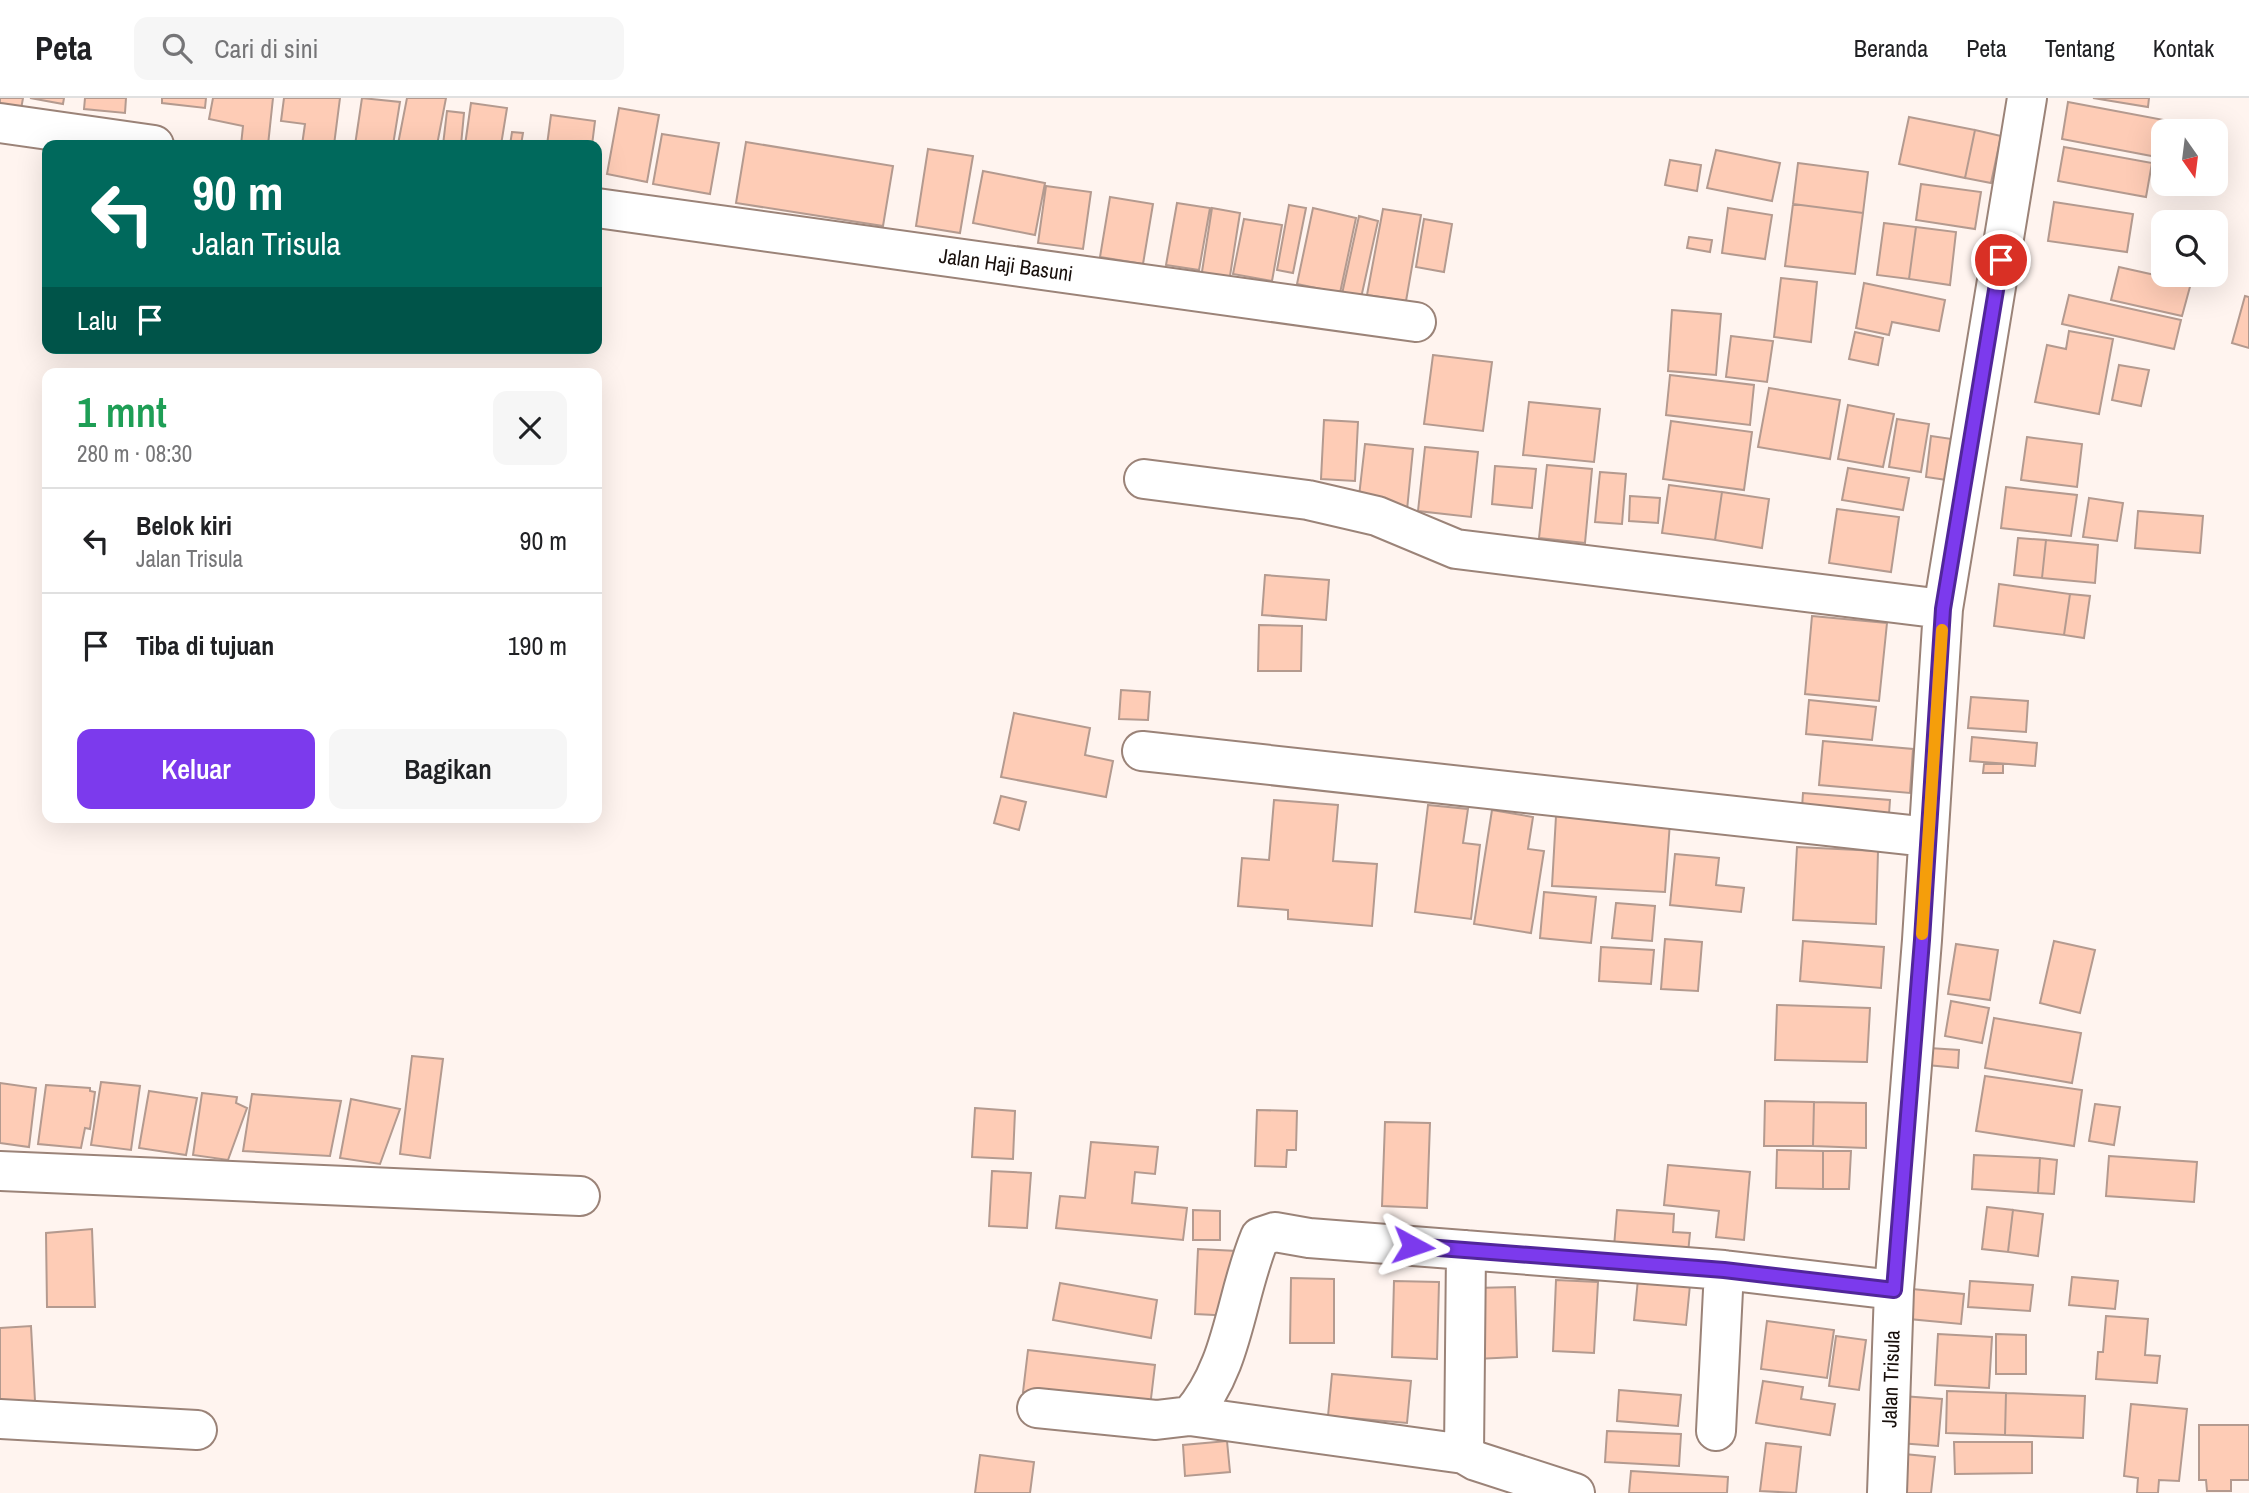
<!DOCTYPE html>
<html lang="id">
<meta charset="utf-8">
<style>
body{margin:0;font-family:"Archivo Narrow",sans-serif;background:#f6f6f6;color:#202124;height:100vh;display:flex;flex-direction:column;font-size:26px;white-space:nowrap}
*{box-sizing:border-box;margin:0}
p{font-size:23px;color:#757577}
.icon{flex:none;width:38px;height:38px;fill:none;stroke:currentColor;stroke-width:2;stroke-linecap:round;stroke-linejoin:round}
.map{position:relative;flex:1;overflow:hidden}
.side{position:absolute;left:42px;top:270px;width:560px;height:455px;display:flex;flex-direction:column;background:#fff;border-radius:14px;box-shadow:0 7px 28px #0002}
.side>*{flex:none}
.guide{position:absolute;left:42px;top:42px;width:560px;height:214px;border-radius:14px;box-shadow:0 7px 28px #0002;background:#00695c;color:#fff;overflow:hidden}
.needle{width:46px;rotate:166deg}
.buttons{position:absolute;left:2151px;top:21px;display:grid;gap:14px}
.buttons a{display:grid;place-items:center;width:77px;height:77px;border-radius:14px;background:#fff;box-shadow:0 7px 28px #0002;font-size:35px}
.pin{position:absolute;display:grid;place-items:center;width:60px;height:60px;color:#fff;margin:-30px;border:4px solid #fff;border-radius:50%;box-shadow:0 2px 7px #0007}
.me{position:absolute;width:77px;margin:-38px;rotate:95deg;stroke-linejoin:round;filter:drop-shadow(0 0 5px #0008)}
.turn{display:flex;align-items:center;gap:24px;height:147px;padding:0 35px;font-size:32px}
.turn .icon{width:91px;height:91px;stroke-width:2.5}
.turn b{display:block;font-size:49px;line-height:60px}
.then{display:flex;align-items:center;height:66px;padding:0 35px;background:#0003;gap:14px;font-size:26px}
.round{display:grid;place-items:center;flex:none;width:74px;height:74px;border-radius:14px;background:#f6f6f6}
.headline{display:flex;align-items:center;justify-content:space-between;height:119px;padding:0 35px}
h1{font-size:42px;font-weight:600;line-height:52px;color:#1e9e55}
.action{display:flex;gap:14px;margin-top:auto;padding:14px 35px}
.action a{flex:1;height:80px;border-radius:14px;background:#7c3aed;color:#fff;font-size:28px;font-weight:600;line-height:80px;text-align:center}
.action a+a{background:#f6f6f6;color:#202124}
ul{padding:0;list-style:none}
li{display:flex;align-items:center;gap:21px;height:105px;padding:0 35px;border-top:2px solid #e0e0e0}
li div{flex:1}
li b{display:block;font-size:26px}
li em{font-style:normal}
header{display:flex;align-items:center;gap:42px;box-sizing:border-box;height:98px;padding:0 35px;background:#fff;border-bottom:2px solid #e0e0e0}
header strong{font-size:33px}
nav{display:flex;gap:38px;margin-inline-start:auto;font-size:24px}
.search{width:490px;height:63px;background:#f6f6f6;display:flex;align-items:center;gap:18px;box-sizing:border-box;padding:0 24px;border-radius:14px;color:#757577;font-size:26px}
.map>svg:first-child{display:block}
</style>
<header>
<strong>Peta</strong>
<div class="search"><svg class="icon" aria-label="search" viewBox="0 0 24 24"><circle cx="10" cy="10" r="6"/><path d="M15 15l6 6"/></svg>Cari di sini</div>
<nav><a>Beranda</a><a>Peta</a><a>Tentang</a><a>Kontak</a></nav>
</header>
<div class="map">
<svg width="2249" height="1395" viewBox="0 0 2249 1395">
<rect width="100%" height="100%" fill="#fff4ef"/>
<path fill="#feccb6" stroke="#b49a8f" stroke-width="2" d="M 0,0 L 23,0 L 20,17 L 0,14 Z
M 30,0 L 64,0 L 63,6 Z
M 85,0 L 126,0 L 125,15 L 84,11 Z
M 162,0 L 206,0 L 205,10 L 162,5 Z
M 213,0 L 273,0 L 268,47 L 241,47 L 243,28 L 209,21 Z
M 284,0 L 340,0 L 334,47 L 302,47 L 305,26 L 281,23 Z
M 362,0 L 400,4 L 393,47 L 355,47 Z
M 407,0 L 446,0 L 437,47 L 398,46 Z
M 2093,0 L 2149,0 L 2148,9 Z
M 2068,4 L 2169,23 L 2167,33 L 2163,33 L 2162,60 L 2062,41 Z
M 471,5 L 507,10 L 501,47 L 465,47 Z
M 619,10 L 659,17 L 647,84 L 607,76 Z
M 447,13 L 464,15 L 461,47 L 443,47 Z
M 551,17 L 595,23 L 592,47 L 547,47 Z
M 1909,19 L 1975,32 L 1965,80 L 1899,66 Z
M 1975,32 L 2001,38 L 1991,85 L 1965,80 Z
M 512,34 L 523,35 L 521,47 L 510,47 Z
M 662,36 L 719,45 L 710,96 L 653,86 Z
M 746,44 L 893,68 L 883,128 L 736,105 Z
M 2064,49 L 2152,65 L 2146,99 L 2058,83 Z
M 928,51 L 973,58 L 960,135 L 916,128 Z
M 1716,52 L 1780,65 L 1772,103 L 1707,90 Z
M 1670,62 L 1701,67 L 1697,93 L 1665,87 Z
M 1798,65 L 1868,74 L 1863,115 L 1793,106 Z
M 983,73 L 1045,85 L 1035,137 L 973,125 Z
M 1921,86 L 1981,94 L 1975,131 L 1916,122 Z
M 1046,88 L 1091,94 L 1083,151 L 1038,145 Z
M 1110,99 L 1153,106 L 1143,166 L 1100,159 Z
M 2054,104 L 2133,116 L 2127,154 L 2048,143 Z
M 1177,105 L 1210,110 L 1199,172 L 1166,167 Z
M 1793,106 L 1863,115 L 1855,176 L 1785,168 Z
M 1289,107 L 1306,110 L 1293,175 L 1277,172 Z
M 1212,110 L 1240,115 L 1229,184 L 1201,180 Z
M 1313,110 L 1356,120 L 1340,195 L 1297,186 Z
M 1728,110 L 1772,117 L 1765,161 L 1722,155 Z
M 1383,111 L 1421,117 L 1406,203 L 1367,197 Z
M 1359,118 L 1378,123 L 1361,200 L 1342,196 Z
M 1244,121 L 1282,127 L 1272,183 L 1233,176 Z
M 1424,121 L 1452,126 L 1444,174 L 1416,169 Z
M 1884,125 L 1916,129 L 1909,181 L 1877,177 Z
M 1916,129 L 1956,134 L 1950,187 L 1909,181 Z
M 1689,139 L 1712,142 L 1710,154 L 1687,150 Z
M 2119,169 L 2191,185 L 2182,218 L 2111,202 Z
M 1781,180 L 1817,184 L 1811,244 L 1774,239 Z
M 1864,185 L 1945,202 L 1939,233 L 1892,224 L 1889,237 L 1856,230 Z
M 2069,197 L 2181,222 L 2174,251 L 2062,226 Z
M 2245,198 L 2249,199 L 2249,250 L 2232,245 Z
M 1672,212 L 1721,216 L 1716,277 L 1668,273 Z
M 2069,233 L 2113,241 L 2099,316 L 2035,304 L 2047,247 L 2066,251 Z
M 1855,234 L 1883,240 L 1878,267 L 1849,261 Z
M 1731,238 L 1773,243 L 1767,284 L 1726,279 Z
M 1433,257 L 1492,264 L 1483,333 L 1424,326 Z
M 2119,267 L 2149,272 L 2141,308 L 2112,302 Z
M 1670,277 L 1754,287 L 1750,327 L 1666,317 Z
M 1769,290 L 1840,302 L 1830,361 L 1758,349 Z
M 1529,304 L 1600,311 L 1594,364 L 1523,357 Z
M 1848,307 L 1894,316 L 1883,369 L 1838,361 Z
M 1897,321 L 1929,326 L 1921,374 L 1889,369 Z
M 1324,322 L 1358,324 L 1355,383 L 1321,381 Z
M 1671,323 L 1752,334 L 1744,392 L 1663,381 Z
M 1931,338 L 1952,341 L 1947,382 L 1926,379 Z
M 2027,339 L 2082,346 L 2077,389 L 2021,382 Z
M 1365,346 L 1413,351 L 1407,412 L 1358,407 Z
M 1425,349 L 1478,354 L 1471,419 L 1418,413 Z
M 1547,367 L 1592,371 L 1585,445 L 1539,440 Z
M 1495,368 L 1536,371 L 1532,410 L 1492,406 Z
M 1848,370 L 1909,380 L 1903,412 L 1842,402 Z
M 1600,374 L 1626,376 L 1622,426 L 1595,424 Z
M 1669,387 L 1722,394 L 1715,442 L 1662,435 Z
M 2006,389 L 2077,397 L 2071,438 L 2001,430 Z
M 1722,394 L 1769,401 L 1762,450 L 1715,442 Z
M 1630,398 L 1660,400 L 1658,425 L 1629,423 Z
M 2089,400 L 2123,405 L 2117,443 L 2083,439 Z
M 1837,411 L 1899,419 L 1891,474 L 1829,465 Z
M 2138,413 L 2203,418 L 2200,455 L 2135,450 Z
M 2018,440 L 2046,442 L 2042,480 L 2014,477 Z
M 2046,442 L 2098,447 L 2095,485 L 2042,480 Z
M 1265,477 L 1329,482 L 1326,522 L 1262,517 Z
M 1999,486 L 2070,496 L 2064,537 L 1994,528 Z
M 2070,496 L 2090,498 L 2084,540 L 2064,537 Z
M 1812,518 L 1887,525 L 1879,603 L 1805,596 Z
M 1259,527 L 1302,528 L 1301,573 L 1258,573 Z
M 1121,592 L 1150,594 L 1148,622 L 1119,621 Z
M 1971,599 L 2028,603 L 2026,634 L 1968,630 Z
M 1809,602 L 1876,609 L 1872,642 L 1806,636 Z
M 1014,615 L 1090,630 L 1085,657 L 1113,663 L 1106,699 L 1001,679 Z
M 1972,639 L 2037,645 L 2035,668 L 1970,663 Z
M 1823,643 L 1913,651 L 1910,695 L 1819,687 Z
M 1984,666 L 2003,666 L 2003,675 L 1983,675 Z
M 1803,695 L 1890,702 L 1888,730 L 1801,724 Z
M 1001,698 L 1026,704 L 1019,732 L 994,725 Z
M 1274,702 L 1338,707 L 1333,763 L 1377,766 L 1372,828 L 1288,821 L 1288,812 L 1238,808 L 1242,760 L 1269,762 Z
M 1428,707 L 1468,711 L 1463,745 L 1480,747 L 1471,821 L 1415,814 Z
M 1492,712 L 1533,719 L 1528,751 L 1544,753 L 1531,835 L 1474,826 Z
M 1556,718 L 1670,724 L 1665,794 L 1552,788 Z
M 1797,749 L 1878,753 L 1876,826 L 1793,822 Z
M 1675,756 L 1719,760 L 1716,787 L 1744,790 L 1741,814 L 1670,807 Z
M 1544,794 L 1596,799 L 1591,845 L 1540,840 Z
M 1616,805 L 1655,808 L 1652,843 L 1612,840 Z
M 1665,841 L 1702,844 L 1698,893 L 1661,891 Z
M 1803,843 L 1884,849 L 1881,890 L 1800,883 Z
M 2054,843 L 2095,852 L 2080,915 L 2040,905 Z
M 1956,846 L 1998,852 L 1990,902 L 1948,896 Z
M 1601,849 L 1654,852 L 1651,886 L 1599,883 Z
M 1951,903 L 1989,910 L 1982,945 L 1945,938 Z
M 1777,907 L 1870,910 L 1867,964 L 1775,962 Z
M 1994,920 L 2081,935 L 2072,985 L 1985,970 Z
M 1929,950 L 1959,952 L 1958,970 L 1927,967 Z
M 412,958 L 443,961 L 430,1060 L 400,1056 Z
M 1985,978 L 2082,992 L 2074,1048 L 1976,1033 Z
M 101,984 L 140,988 L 131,1052 L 91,1047 Z
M 0,985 L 36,990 L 29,1049 L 0,1045 Z
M 46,987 L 90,990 L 90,993 L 95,994 L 90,1031 L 85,1030 L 81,1050 L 38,1046 Z
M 149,993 L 197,1000 L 186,1057 L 139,1050 Z
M 202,995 L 237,999 L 236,1005 L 247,1010 L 228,1062 L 193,1057 Z
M 252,996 L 341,1003 L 330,1058 L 243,1053 Z
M 351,1001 L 400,1011 L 380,1066 L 340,1060 Z
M 1765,1003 L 1814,1004 L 1813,1048 L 1764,1048 Z
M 1814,1004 L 1866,1005 L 1866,1050 L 1813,1048 Z
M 2095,1006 L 2120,1009 L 2114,1047 L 2089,1043 Z
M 975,1010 L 1015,1013 L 1013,1061 L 972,1059 Z
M 1257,1012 L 1297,1013 L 1296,1052 L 1287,1052 L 1286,1069 L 1255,1068 Z
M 1385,1024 L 1430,1025 L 1427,1110 L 1382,1108 Z
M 1091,1044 L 1158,1049 L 1155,1076 L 1135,1074 L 1132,1105 L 1187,1110 L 1183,1142 L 1056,1130 L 1060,1098 L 1085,1100 Z
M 1777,1052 L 1823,1053 L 1823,1091 L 1776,1090 Z
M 1823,1053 L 1851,1053 L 1849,1091 L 1823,1091 Z
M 1974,1057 L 2040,1060 L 2038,1095 L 1972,1091 Z
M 2109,1058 L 2197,1064 L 2194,1104 L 2106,1098 Z
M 2040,1060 L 2057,1062 L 2054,1096 L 2038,1095 Z
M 1668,1067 L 1750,1074 L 1744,1142 L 1716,1139 L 1719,1113 L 1664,1107 Z
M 992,1073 L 1031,1075 L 1027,1130 L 989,1128 Z
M 1987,1109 L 2013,1112 L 2008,1154 L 1982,1151 Z
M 1193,1112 L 1220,1113 L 1220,1142 L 1193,1142 Z
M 1617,1112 L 1674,1116 L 1673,1134 L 1690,1135 L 1688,1155 L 1614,1149 Z
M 2013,1112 L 2043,1116 L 2038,1158 L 2008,1154 Z
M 92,1131 L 95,1209 L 47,1209 L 46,1135 Z
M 1198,1151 L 1237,1153 L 1234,1218 L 1195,1216 Z
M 2072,1179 L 2118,1183 L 2115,1211 L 2069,1207 Z
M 1291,1180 L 1334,1181 L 1334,1245 L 1290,1245 Z
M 1638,1181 L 1690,1187 L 1686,1227 L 1634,1222 Z
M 1556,1182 L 1598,1184 L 1594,1255 L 1553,1253 Z
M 1394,1183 L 1439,1184 L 1437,1261 L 1392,1259 Z
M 1970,1183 L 2033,1187 L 2030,1213 L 1968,1209 Z
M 1060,1185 L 1157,1202 L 1151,1240 L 1053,1222 Z
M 1515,1189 L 1517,1259 L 1476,1261 L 1475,1190 Z
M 1912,1191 L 1964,1196 L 1961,1226 L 1909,1221 Z
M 2106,1218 L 2148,1221 L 2145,1257 L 2160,1258 L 2157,1285 L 2096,1281 L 2098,1254 L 2103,1254 Z
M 1767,1223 L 1834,1232 L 1827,1280 L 1761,1271 Z
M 31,1228 L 35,1303 L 0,1305 L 0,1230 Z
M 1938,1236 L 1992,1239 L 1989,1290 L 1935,1287 Z
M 1996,1236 L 2026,1237 L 2026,1276 L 1996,1276 Z
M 1836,1238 L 1866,1242 L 1859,1292 L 1829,1288 Z
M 1028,1252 L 1155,1267 L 1150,1309 L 1023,1294 Z
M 1332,1276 L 1411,1283 L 1407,1325 L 1328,1318 Z
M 1763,1283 L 1803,1289 L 1801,1301 L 1835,1306 L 1830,1337 L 1756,1325 Z
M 1619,1292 L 1681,1297 L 1678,1328 L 1617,1323 Z
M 1947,1293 L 2006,1295 L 2005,1337 L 1946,1335 Z
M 2006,1295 L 2085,1298 L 2083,1340 L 2005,1337 Z
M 1902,1298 L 1942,1301 L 1938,1348 L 1899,1345 Z
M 2131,1306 L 2187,1311 L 2179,1383 L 2159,1382 L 2158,1395 L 2137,1395 L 2138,1380 L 2124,1378 Z
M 2199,1327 L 2249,1327 L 2249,1382 L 2231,1382 L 2231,1393 L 2207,1393 L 2206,1382 L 2199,1382 Z
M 1607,1333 L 1681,1336 L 1679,1368 L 1605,1364 Z
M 1227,1343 L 1230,1374 L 1185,1378 L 1183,1347 Z
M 1954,1344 L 2032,1344 L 2032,1375 L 1955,1376 Z
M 1766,1345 L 1801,1349 L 1796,1395 L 1760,1393 Z
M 1904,1356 L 1935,1359 L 1931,1395 L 1901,1395 Z
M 980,1357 L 1034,1364 L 1030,1395 L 975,1395 Z
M 1631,1373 L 1728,1379 L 1727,1395 L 1629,1395 Z"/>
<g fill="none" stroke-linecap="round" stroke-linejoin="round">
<g stroke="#9b8378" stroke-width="42">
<path id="minor" d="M 0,25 L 154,47
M 597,110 L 1416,224
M 1144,381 L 1308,402 L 1377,418 L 1456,451 L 1943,511
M 1142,653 L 1928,739
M 0,1073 L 580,1098
M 1466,1152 L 1464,1356 L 1476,1363 L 1575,1395
M 1037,1310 L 1156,1322 L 1190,1318 C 1234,1269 1235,1199 1260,1139 L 1275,1134 L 1309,1140 L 1724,1172 L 1894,1192
M 1190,1318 L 1464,1356
M 0,1321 L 197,1332
M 1716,1333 L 1724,1172
M 1887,1395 L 1894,1192 L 1922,842 L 1943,511 L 2027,0"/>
</g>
<use href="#minor" stroke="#fff" stroke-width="38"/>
</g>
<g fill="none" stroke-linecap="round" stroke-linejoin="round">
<g stroke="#51269a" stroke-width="18">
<path id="route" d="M 1413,1148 L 1724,1172 L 1894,1192 L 1922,842 L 1943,511 L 2001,162"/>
</g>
<use href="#route" stroke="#7c3aed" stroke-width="12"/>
<path stroke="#f59e0b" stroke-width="12" d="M 1922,836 L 1942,532"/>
</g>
<g text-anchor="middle" stroke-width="5" stroke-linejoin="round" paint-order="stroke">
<g font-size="21" fill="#180f0b" stroke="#fff">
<text transform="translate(1006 167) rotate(8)" y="7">Jalan Haji Basuni</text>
<text transform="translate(1891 1281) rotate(-88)" y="7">Jalan Trisula</text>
</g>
</g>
</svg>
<div class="buttons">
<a><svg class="needle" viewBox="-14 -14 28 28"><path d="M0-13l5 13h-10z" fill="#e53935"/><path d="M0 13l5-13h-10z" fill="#757577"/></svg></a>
<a><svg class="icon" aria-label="search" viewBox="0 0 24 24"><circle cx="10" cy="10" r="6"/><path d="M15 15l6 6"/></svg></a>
</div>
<div class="pin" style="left:2001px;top:162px;background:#d93025"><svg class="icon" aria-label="arrive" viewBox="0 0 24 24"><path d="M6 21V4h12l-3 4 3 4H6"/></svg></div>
<svg class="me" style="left:1413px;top:1148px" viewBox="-20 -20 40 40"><path d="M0-17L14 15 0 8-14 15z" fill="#7c3aed" stroke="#fff" stroke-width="4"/></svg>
<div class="guide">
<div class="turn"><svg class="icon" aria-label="left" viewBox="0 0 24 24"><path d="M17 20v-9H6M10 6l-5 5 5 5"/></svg><div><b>90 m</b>Jalan Trisula</div></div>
<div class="then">Lalu<svg class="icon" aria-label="arrive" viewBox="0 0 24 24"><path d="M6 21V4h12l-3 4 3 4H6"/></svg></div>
</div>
<section class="side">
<div class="headline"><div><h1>1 mnt</h1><p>280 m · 08:30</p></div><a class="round"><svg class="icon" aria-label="close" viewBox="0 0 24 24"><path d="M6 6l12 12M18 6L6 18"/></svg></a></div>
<ul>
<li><svg class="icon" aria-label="left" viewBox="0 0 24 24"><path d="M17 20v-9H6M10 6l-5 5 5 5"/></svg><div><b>Belok kiri</b><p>Jalan Trisula</p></div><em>90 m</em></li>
<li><svg class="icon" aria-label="arrive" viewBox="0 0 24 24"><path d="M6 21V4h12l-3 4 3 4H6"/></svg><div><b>Tiba di tujuan</b></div><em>190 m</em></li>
</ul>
<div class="action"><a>Keluar</a><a>Bagikan</a></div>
</section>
</div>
